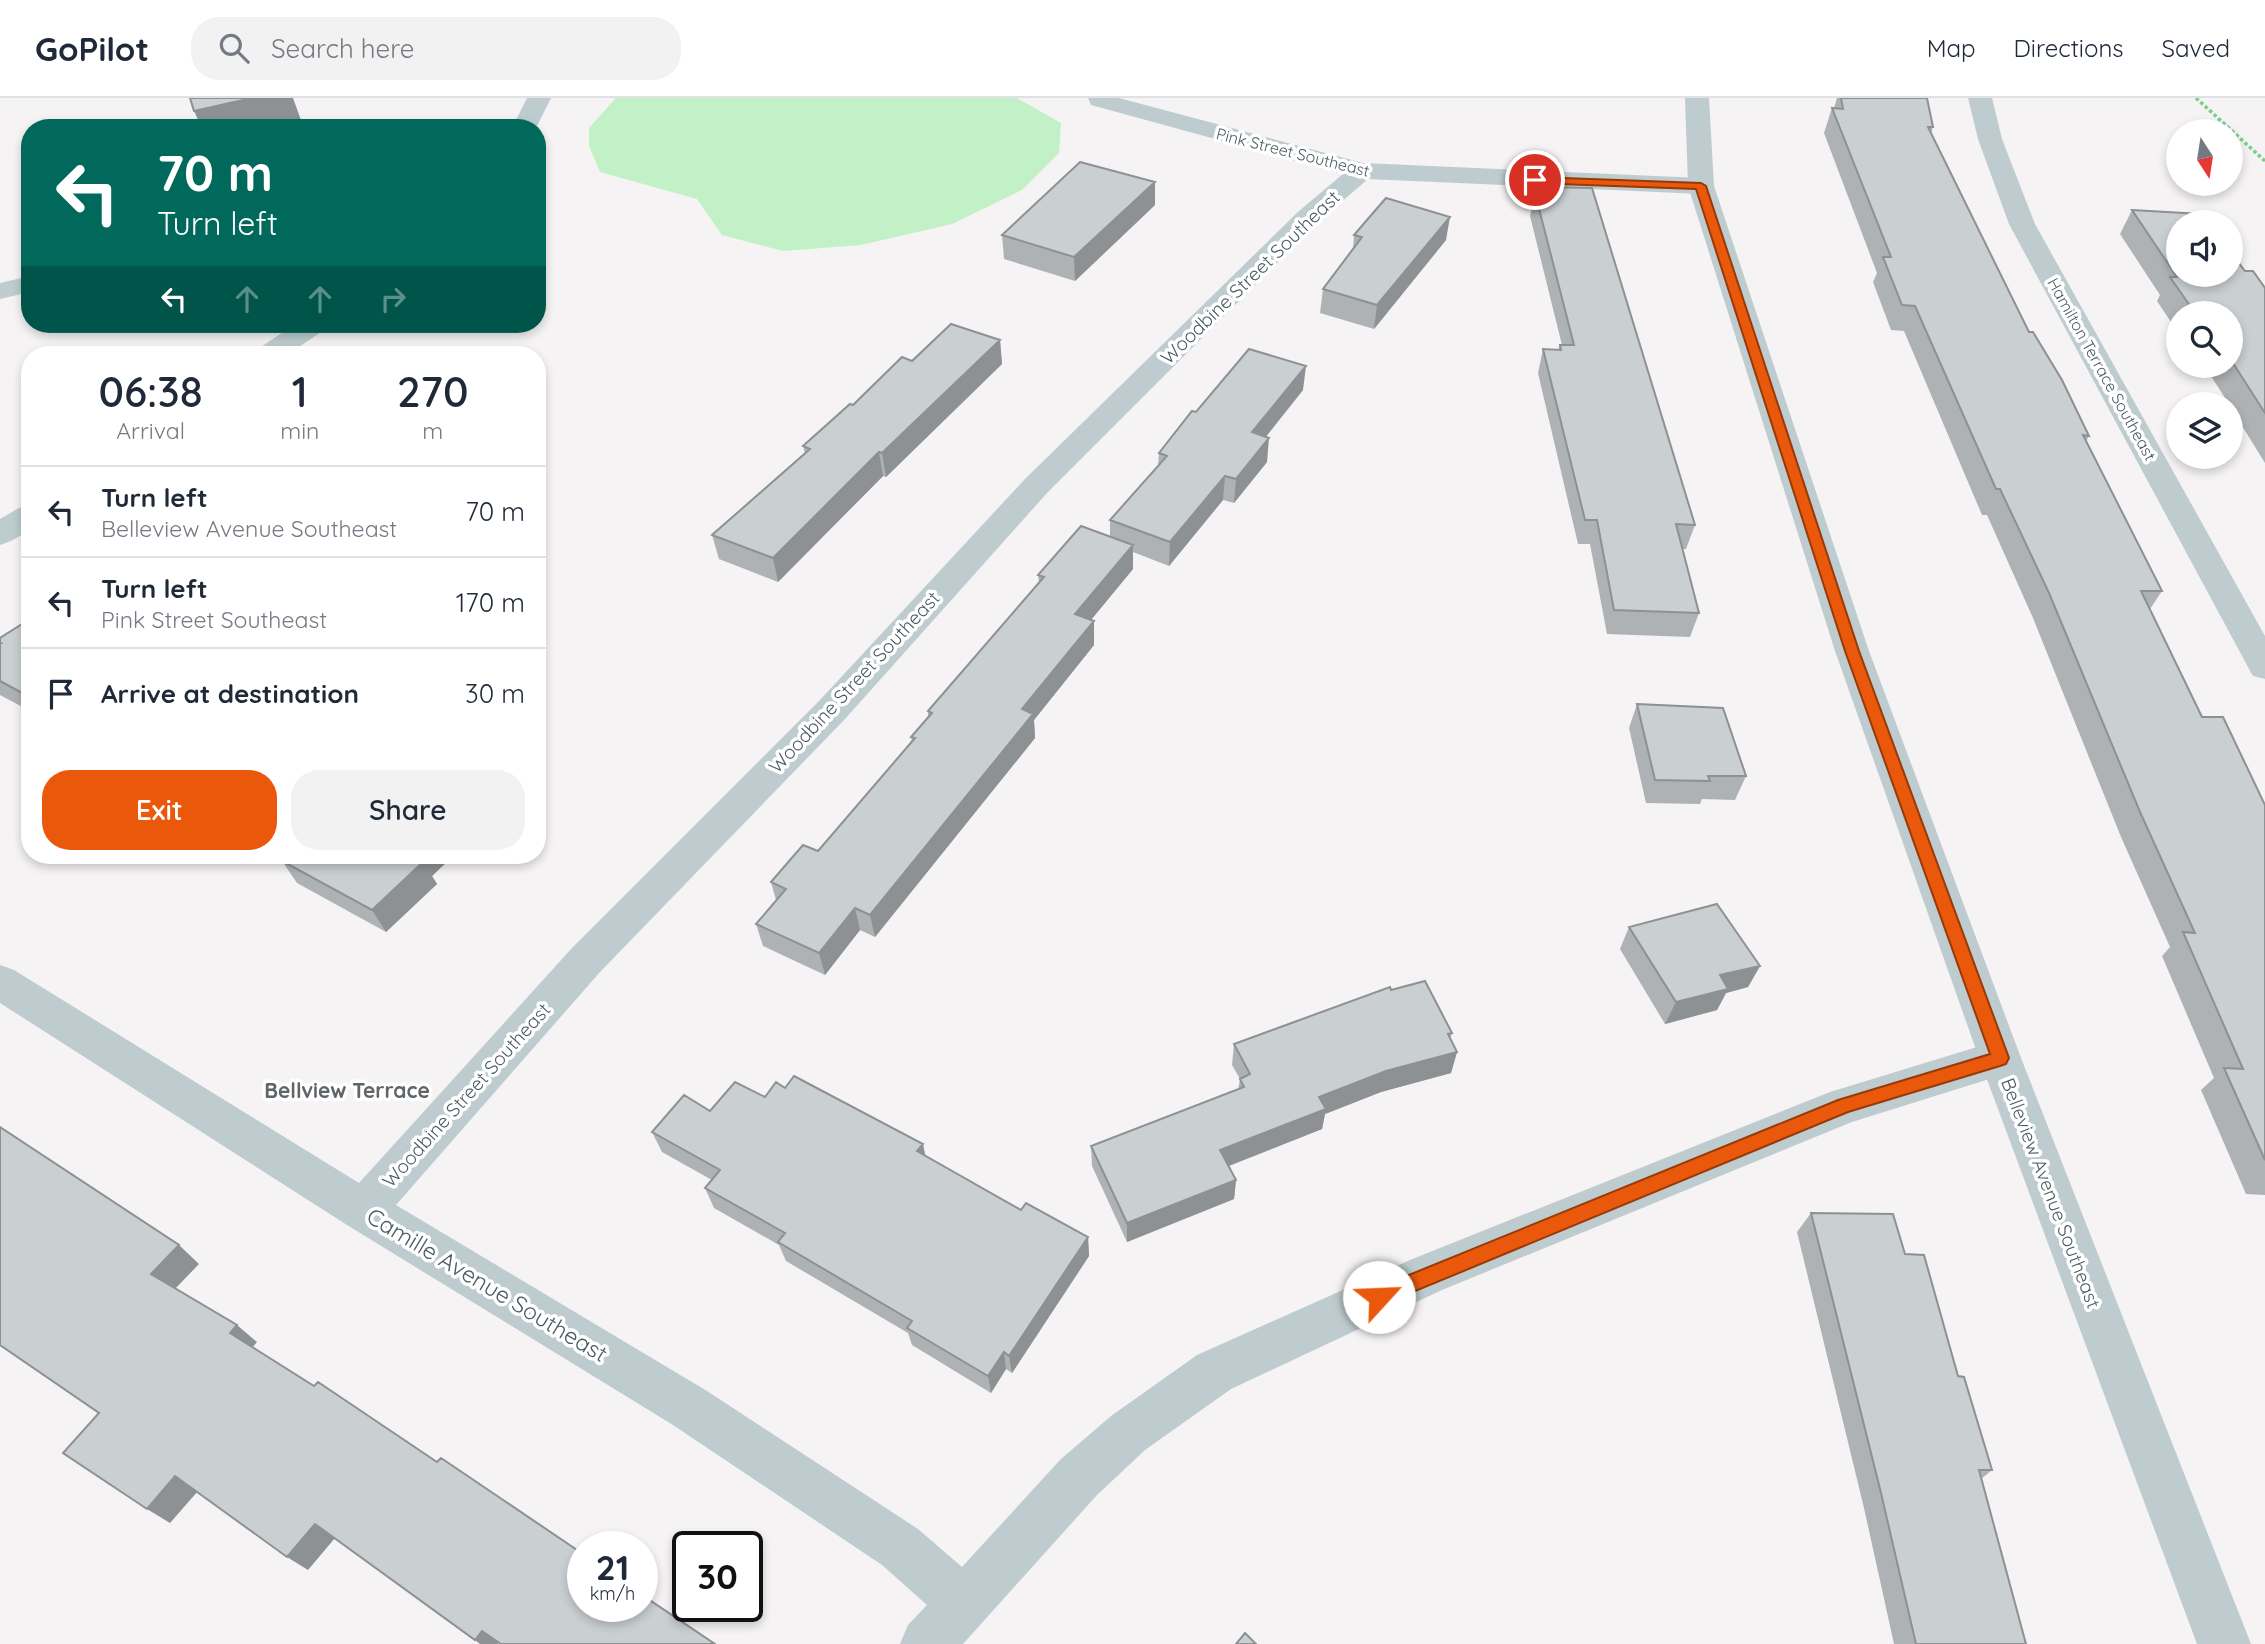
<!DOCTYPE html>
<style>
body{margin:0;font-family:Quicksand,sans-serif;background:#f2f2f3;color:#1f2937;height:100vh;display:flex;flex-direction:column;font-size:26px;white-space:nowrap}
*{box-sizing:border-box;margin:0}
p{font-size:23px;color:#747a83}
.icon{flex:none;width:38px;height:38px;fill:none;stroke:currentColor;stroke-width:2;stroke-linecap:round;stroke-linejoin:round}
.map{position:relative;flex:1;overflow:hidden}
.details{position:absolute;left:21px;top:248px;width:525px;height:518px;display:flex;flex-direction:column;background:#fff;border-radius:28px;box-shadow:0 4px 10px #0003}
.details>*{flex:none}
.guide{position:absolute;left:21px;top:21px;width:525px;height:214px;border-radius:28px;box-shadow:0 4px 10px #0003;background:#00695c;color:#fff;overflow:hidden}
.needle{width:46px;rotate:168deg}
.buttons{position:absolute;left:2166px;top:21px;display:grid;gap:14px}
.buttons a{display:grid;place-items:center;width:77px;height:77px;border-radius:50%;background:#fff;box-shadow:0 4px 10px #0003;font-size:35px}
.speed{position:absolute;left:567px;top:1433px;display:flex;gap:14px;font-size:35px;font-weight:700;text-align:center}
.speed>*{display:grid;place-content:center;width:91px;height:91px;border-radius:50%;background:#fff;box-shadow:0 4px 10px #0003;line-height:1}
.speed small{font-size:18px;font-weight:400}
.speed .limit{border:4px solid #111;border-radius:10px;background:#fff;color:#111}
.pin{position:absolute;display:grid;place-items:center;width:60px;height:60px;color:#fff;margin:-30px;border:4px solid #fff;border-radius:50%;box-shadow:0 2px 7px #0007}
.me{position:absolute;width:77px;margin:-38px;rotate:65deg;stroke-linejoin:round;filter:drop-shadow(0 0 5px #0008)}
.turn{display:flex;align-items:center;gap:24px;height:147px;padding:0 21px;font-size:32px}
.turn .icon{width:91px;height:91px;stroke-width:2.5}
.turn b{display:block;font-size:49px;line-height:60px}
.lanes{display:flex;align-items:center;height:66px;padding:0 21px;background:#0003;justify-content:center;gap:35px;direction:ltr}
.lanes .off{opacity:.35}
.eta{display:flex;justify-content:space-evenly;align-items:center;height:119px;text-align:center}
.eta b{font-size:42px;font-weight:600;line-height:49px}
.action{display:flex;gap:14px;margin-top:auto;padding:14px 21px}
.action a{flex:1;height:80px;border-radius:28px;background:#ea580c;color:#fff;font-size:28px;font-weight:600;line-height:80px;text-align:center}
.action a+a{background:#f2f2f3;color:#1f2937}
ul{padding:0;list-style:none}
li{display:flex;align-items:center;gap:21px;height:91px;padding:0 21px;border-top:2px solid #e0e1e3}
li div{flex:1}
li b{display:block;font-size:26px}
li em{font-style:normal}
header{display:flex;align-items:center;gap:42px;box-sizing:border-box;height:98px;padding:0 35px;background:#fff;border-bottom:2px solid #e0e1e3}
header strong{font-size:33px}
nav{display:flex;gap:38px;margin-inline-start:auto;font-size:24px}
.search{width:490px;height:63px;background:#f2f2f3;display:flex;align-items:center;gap:18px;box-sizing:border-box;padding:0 24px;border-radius:28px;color:#747a83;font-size:26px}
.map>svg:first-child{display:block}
</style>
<header>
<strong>GoPilot</strong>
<div class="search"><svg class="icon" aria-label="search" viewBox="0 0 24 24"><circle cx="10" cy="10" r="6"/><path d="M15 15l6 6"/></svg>Search here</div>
<nav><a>Map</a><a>Directions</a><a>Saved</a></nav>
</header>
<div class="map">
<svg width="2265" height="1546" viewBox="0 0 2265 1546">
<rect width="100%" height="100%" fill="#f5f3f3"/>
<path fill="#c3f1c7" d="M 616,0 L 1017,0 L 1061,25 L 1059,55 L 1022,92 L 952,126 L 861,147 L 783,153 L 722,137 L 697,101 L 600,74 L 589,48 L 589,30 Z"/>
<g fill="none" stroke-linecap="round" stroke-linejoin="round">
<path stroke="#7acf8c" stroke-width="3.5" stroke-dasharray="3.5 2.5" stroke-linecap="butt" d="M 2196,0 L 2265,63"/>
<path fill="#becccf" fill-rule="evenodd" d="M 527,0 L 551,0 L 536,30 L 512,30 Z
M 1088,0 L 1119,0 L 1363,65 L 1701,80 L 1710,83 L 1714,88 L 1710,93 L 1701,96 L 1368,81 L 1317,125 L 1047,395 L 845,621 L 600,874 L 396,1107 L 707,1293 L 918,1431 L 962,1469 L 1061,1361 L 1111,1318 L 1197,1257 L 1410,1162 L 1830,994 L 2000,942 L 2015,947 L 2021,960 L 2015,973 L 1852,1024 L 1442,1192 L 1231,1291 L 1145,1352 L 1097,1397 L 963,1546 L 900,1546 L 908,1527 L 927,1507 L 882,1467 L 673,1327 L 347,1127 L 0,905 L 0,867 L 14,872 L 359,1085 L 572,850 L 819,603 L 1025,381 L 1299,113 L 1343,76 L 1091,7 Z
M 1968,0 L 1992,0 L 2002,41 L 2035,126 L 2265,538 L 2265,581 L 2253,578 L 2248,569 L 2009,126 L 1978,41 Z
M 30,178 L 30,194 L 0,201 L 0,185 Z
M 295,226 L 328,226 L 324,232 L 287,257 L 254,257 L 258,251 Z
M 30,407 L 30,432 L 11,443 L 0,447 L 0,421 L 19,410 Z"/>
<path fill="#becccf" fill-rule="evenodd" d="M 1685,0 L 1709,0 L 1714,88 L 1869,553 L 2021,960 L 2251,1546 L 2197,1546 L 1979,960 L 1835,553 L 1688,88 Z"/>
</g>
<path fill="#aeb2b5" d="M 1837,0 L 1927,0 L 1933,29 L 1931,35 L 2029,234 L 2089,338 L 2086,343 L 2162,493 L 2150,511 L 2202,619 L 2265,707 L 2265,1097 L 2246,1096 L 2201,992 L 2214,980 L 2162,858 L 2170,849 L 2121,739 L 2033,520 L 1987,417 L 1982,417 L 1904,233 L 1891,232 L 1873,184 L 1877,175 L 1824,35 L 1832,10 L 1834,10 Z
M 1541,89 L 1695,427 L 1686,451 L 1682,451 L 1699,515 L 1690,539 L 1607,536 L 1590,446 L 1578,446 L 1538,275 L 1543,251 L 1558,252 L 1560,247 L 1562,247 L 1530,118 L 1535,95 L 1539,95 Z
M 1155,107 L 1075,183 L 1004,161 L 1002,137 Z
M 2132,112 L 2245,173 L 2265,190 L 2265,365 L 2231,310 L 2231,306 L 2229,306 L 2207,272 L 2203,268 L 2231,268 L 2231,215 L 2179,215 L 2179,236 L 2157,203 L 2160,197 L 2120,136 Z
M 1354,137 L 1446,142 L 1374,231 L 1320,215 L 1323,191 L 1353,152 Z
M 1000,242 L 1002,266 L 886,379 L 883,378 L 778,484 L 719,461 L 712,437 L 805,355 L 803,348 L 853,307 L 912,263 Z
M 1303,292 L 1266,339 L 1267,364 L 1234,405 L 1223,402 L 1169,468 L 1133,454 L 1133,471 L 1091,522 L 1094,523 L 1094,547 L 1034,622 L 1035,640 L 875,839 L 860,832 L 825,877 L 763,848 L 756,826 L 776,802 L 771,784 L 818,753 L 912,644 L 911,639 L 928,618 L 928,613 L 1039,485 L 1038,477 L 1110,439 L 1110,422 L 1158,368 L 1159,355 L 1196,314 Z
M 30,521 L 30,613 L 0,597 L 0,540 Z
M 1637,606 L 1746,678 L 1735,702 L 1702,701 L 1700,706 L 1646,705 L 1629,630 Z
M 287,758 L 453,758 L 432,778 L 437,786 L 386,834 L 297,785 L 282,763 Z
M 1629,829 L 1760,868 L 1748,889 L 1726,895 L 1717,912 L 1665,926 L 1620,851 Z
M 1391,892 L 1452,935 L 1450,941 L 1457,954 L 1451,975 L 1381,994 L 1325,1016 L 1322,1031 L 1229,1068 L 1236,1082 L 1234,1101 L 1127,1144 L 1092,1068 L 1091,1048 L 1238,992 L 1240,981 L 1232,967 L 1234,946 Z
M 785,990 L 926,1058 L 1021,1112 L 1088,1139 L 1089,1158 L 1012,1275 L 1006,1271 L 991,1295 L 912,1247 L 908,1235 L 786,1163 L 779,1147 L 714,1110 L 705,1090 L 712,1082 L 662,1054 L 652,1034 L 710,1013 L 765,999 Z
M 1811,1115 L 1905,1156 L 1958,1278 L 1992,1372 L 1981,1381 L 2026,1546 L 1894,1546 L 1864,1410 L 1797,1134 Z"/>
<path fill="#8d9193" d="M 252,0 L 293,0 L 302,25 L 281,30 L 202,30 L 194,13 Z
M 1155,84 L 1155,107 L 1075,183 L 1074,159 Z
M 1450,119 L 1446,142 L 1374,231 L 1377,207 Z
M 1000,242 L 1002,266 L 886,379 L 882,355 Z
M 1306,268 L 1303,292 L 1250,358 L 1252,334 Z
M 1269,340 L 1267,364 L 1234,405 L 1236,381 Z
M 879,354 L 883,378 L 778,484 L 773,460 Z
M 1225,378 L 1223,402 L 1169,468 L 1170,444 Z
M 1133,447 L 1133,471 L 1076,540 L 1075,516 Z
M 1094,523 L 1094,547 L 1034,622 L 1035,640 L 875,839 L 870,817 L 1022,611 Z
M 30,591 L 30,603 L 24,596 Z
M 417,758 L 453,758 L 432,778 L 437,786 L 386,834 L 372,812 Z
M 855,810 L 860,832 L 825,877 L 819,855 Z
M 1760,868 L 1748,889 L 1726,895 L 1717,912 L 1665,926 L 1676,904 L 1720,877 Z
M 1457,954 L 1451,975 L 1381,994 L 1325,1016 L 1322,1031 L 1218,1072 L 1220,1052 L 1319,999 L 1386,973 Z
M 923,1046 L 927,1066 L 917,1053 Z
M 1236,1082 L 1234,1101 L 1127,1144 L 1127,1125 Z
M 1088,1139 L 1089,1158 L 1012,1275 L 1009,1258 Z
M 179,1147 L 199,1166 L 172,1194 L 151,1176 Z
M 237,1227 L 257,1244 L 250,1252 L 230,1235 Z
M 1004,1254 L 1006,1271 L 991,1295 L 988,1278 Z
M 175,1378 L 198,1393 L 170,1425 L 147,1411 Z
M 315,1426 L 335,1440 L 308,1472 L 287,1459 Z
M 482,1533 L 498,1545 L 498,1546 L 480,1546 L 475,1542 Z"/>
<path fill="#cacfd2" stroke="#8d9193" stroke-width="2" d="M 190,0 L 252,0 L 194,13 Z
M 1841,0 L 1927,0 L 1933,29 L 1928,29 L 2029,234 L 2033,234 L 2062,282 L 2089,338 L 2083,337 L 2162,493 L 2141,493 L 2202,619 L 2223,619 L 2265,707 L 2265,1062 L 2224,970 L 2243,971 L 2183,834 L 2195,835 L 2140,714 L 2049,495 L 2000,391 L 1996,391 L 1915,208 L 1902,207 L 1883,159 L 1891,159 L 1832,10 L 1843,11 Z
M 1080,64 L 1155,84 L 1074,159 L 1002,137 Z
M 1541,89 L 1592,90 L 1695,427 L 1676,426 L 1699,515 L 1614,512 L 1597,422 L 1585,422 L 1543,251 L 1561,252 L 1560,247 L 1574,247 L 1535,95 L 1541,95 Z
M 1386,100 L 1450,119 L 1377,207 L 1323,191 L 1362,139 L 1354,137 Z
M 2132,112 L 2201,116 L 2207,124 L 2179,124 L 2179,177 L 2231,177 L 2231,155 L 2245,173 L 2253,173 L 2265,190 L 2265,315 L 2231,262 L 2231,215 L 2195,215 L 2170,179 L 2177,179 Z
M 951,226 L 1000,242 L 882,355 L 879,354 L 773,460 L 712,437 L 810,351 L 803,348 L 850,306 L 853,307 L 902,259 L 912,263 Z
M 1249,251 L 1306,268 L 1252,334 L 1269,340 L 1236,381 L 1225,378 L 1170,444 L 1110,422 L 1167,358 L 1159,355 L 1192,313 L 1196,314 Z
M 1081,428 L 1133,447 L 1075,516 L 1094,523 L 1022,611 L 1033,616 L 870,817 L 855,810 L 819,855 L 756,826 L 786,791 L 771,784 L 803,747 L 818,753 L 915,640 L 911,639 L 932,615 L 928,613 L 1044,479 L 1038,477 Z
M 30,521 L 30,591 L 24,596 L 0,583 L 0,545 L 1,545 L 0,544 L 0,540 Z
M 1637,606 L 1723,610 L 1746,678 L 1708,678 L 1710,683 L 1655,682 Z
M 287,758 L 417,758 L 424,763 L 372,812 L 282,763 Z
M 1717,806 L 1760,868 L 1720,877 L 1728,891 L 1676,904 L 1629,829 Z
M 1425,883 L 1452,935 L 1448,936 L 1457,954 L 1386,973 L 1319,999 L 1326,1011 L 1220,1052 L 1236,1082 L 1127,1125 L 1091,1048 L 1244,989 L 1240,981 L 1250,976 L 1234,946 L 1390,889 L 1391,892 Z
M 794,978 L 923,1046 L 917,1053 L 1021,1112 L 1026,1105 L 1088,1139 L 1009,1258 L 1004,1254 L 988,1278 L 907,1230 L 912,1223 L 778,1144 L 785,1135 L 705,1090 L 720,1072 L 652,1034 L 684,997 L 710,1013 L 735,984 L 765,999 L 776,984 L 785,990 Z
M 0,1029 L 179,1147 L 151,1176 L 237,1227 L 230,1235 L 314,1288 L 318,1284 L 437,1364 L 441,1360 L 583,1456 L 583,1508 L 642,1508 L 642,1497 L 715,1546 L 501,1546 L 482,1533 L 475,1542 L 315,1426 L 287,1459 L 175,1378 L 147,1411 L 63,1355 L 99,1315 L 0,1247 Z
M 1811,1115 L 1893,1116 L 1905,1156 L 1924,1157 L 1958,1278 L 1964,1279 L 1992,1372 L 1979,1372 L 2026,1546 L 1916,1546 L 1881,1395 Z
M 1245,1535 L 1256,1546 L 1236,1546 Z"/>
<path fill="#ea580c" stroke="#983908" stroke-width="2" d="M 1535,79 L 1701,85 L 1706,88 L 1859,553 L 2009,960 L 2006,966 L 2000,968 L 1848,1014 L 1379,1208 L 1372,1205 L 1369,1199 L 1372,1192 L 1838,1002 L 1990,956 L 1845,553 L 1696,91 L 1531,85 L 1530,82 Z"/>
<g text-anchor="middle" stroke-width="7" stroke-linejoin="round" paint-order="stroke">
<g font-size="16" fill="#4a5c61" stroke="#fff">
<text transform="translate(1293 54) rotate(14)" y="6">Pink Street Southeast</text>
<text transform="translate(2102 271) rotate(61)" y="6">Hamilton Terrace Southeast</text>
</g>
<g font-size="19" fill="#4a5c61" stroke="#fff">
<text transform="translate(1250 179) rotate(-44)" y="7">Woodbine Street Southeast</text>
<text transform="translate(854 584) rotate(-47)" y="7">Woodbine Street Southeast</text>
<text transform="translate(466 997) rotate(-48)" y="7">Woodbine Street Southeast</text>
<text transform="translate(2051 1095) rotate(69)" y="7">Belleview Avenue Southeast</text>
</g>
<g font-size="21" font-weight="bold" fill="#5f6568" stroke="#fff">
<text x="347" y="1000">Bellview Terrace</text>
</g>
<g font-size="23" fill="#4a5c61" stroke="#fff">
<text transform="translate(487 1187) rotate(31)" y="8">Camille Avenue Southeast</text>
</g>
</g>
</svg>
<div class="buttons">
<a><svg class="needle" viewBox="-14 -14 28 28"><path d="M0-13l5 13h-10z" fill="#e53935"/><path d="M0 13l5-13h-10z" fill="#747a83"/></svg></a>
<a><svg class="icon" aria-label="sound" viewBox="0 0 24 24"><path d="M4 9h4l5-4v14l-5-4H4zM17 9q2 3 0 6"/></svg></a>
<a><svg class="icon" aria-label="search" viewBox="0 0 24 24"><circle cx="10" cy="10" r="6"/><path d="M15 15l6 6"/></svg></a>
<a><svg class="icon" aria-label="layers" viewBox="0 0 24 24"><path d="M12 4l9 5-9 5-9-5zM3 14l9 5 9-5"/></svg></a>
</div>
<div class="speed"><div>21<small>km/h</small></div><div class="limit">30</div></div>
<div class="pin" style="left:1535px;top:82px;background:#d93025"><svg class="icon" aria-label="arrive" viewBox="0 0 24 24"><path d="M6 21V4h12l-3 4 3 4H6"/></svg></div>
<svg class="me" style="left:1379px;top:1199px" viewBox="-20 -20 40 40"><circle r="19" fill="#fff"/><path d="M0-13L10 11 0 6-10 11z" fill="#ea580c"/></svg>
<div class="guide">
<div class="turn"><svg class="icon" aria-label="left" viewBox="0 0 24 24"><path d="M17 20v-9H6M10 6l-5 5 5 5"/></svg><div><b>70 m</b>Turn left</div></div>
<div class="lanes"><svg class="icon" aria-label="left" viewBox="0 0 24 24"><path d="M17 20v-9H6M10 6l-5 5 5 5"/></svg><svg class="icon off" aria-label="ahead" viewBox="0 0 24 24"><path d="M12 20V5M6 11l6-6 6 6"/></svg><svg class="icon off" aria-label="ahead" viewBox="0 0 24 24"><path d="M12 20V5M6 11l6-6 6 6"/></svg><svg class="icon off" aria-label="right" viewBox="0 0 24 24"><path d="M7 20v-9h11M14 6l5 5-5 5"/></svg></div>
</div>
<section class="details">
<div class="eta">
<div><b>06:38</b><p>Arrival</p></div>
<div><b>1</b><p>min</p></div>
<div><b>270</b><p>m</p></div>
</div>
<ul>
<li><svg class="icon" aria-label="left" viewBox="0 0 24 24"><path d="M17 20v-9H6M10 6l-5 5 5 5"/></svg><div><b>Turn left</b><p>Belleview Avenue Southeast</p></div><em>70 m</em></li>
<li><svg class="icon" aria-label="left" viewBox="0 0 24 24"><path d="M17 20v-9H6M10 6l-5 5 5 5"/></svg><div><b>Turn left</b><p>Pink Street Southeast</p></div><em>170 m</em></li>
<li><svg class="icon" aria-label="arrive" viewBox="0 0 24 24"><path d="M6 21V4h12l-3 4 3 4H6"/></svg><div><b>Arrive at destination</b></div><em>30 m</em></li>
</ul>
<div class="action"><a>Exit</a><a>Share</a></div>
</section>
</div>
